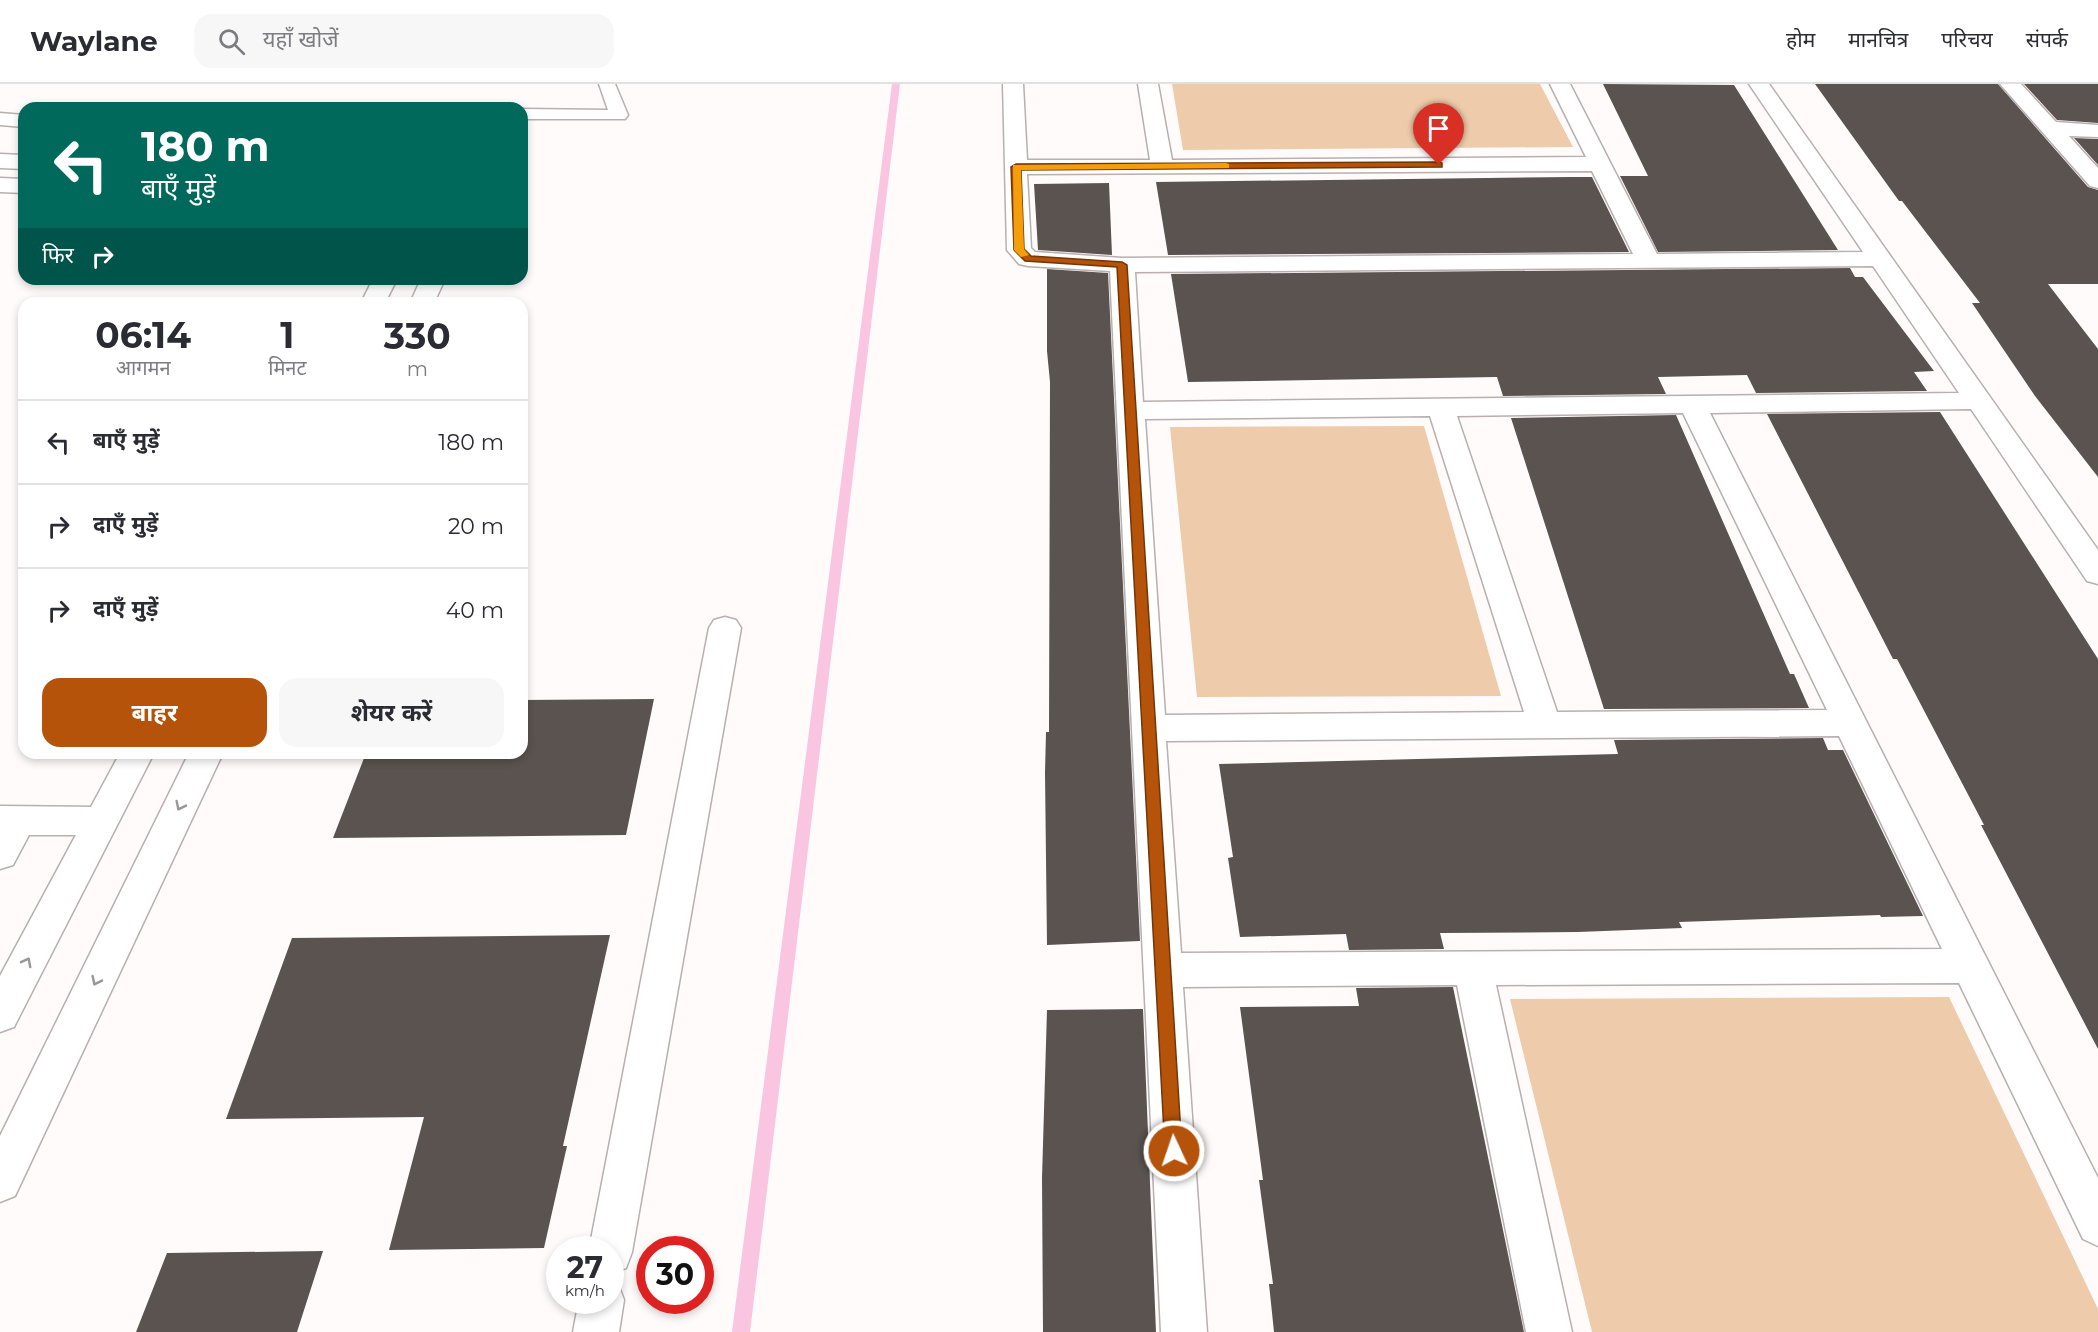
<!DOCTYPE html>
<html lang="hi">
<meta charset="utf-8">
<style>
body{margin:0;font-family:Montserrat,"Noto Sans Devanagari",sans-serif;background:#f7f7f7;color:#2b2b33;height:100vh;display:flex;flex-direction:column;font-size:22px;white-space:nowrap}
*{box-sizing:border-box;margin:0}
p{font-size:20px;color:#7c7c81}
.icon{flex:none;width:33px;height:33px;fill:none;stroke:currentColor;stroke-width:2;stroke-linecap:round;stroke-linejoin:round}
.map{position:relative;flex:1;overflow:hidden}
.side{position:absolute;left:18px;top:213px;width:510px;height:462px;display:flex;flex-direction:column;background:#fff;border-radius:18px;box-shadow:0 3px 9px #0003}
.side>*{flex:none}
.hud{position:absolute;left:18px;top:18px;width:510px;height:183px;border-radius:18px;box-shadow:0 3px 9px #0003;background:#00695c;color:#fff;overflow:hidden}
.speed{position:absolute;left:546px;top:1152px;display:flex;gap:12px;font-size:30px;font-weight:700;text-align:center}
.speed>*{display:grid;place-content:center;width:78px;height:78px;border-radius:50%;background:#fff;box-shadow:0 3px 9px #0003;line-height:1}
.speed small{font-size:15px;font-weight:400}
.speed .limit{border:9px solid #d22;background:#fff;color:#111}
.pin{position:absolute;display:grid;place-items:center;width:51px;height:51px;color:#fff;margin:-62px -26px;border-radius:50% 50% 50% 0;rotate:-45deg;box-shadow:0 0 6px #0007}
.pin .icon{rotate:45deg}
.me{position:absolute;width:66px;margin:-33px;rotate:357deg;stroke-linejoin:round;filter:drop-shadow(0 0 4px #0008)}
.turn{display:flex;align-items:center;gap:21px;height:126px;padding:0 24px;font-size:27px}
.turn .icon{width:78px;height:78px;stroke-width:2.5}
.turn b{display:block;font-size:42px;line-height:51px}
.then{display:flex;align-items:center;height:57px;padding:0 24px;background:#0003;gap:12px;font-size:22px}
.eta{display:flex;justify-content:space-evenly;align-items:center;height:102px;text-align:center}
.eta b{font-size:36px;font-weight:700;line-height:42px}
.cta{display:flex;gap:12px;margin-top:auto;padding:12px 24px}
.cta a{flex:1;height:69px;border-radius:18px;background:#b45309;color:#fff;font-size:24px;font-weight:700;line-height:69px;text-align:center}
.cta a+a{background:#f7f7f7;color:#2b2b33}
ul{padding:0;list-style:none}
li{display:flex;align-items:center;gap:18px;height:84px;padding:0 24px;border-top:2px solid #e1e1e2}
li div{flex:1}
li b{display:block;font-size:22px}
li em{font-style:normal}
header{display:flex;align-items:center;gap:36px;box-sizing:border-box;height:84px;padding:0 30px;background:#fff;border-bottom:2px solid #e1e1e2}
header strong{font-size:28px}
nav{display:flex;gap:33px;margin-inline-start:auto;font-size:21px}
.search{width:420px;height:54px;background:#f7f7f7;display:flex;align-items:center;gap:15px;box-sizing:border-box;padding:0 21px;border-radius:18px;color:#7c7c81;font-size:22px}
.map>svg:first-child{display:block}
</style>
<header>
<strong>Waylane</strong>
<div class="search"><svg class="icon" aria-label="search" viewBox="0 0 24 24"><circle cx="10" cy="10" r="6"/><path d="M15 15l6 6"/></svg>यहाँ खोजें</div>
<nav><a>होम</a><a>मानचित्र</a><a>परिचय</a><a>संपर्क</a></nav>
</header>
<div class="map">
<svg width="2098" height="1248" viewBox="0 0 2098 1248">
<rect width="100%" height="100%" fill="#fefbfa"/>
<path fill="#eecbaa" d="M 1172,0 L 1540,0 L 1573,63 L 1183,66 Z
M 1424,342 L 1501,612 L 1197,613 L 1170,343 Z
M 1949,913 L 2098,1225 L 2098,1248 L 1592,1248 L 1510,915 Z"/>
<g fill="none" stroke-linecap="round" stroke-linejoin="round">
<path fill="#fac5e0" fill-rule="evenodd" d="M 892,0 L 900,0 L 750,1248 L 732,1248 Z"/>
</g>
<path fill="#5a5350" d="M 1603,0 L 1734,1 L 1838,166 L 1658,168 L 1620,92 L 1648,92 Z
M 1815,0 L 1998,0 L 2088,103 L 2098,106 L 2098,200 L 2048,200 L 2098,265 L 2098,393 L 2035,312 L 1972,219 L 1980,219 L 1902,117 L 1899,117 Z
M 2024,0 L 2098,0 L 2098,39 L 2057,36 Z
M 2074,54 L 2098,55 L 2098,81 Z
M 1571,93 L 1592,93 L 1629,168 L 1168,171 L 1156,98 Z
M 1109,99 L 1112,171 L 1038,166 L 1034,100 Z
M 1850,184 L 1855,193 L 1863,193 L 1934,287 L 1914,288 L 1927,307 L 1756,309 L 1747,291 L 1658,293 L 1666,310 L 1503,312 L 1497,293 L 1188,298 L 1171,190 Z
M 1047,185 L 1108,189 L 1140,857 L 1047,861 L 1045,689 L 1046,648 L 1049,648 L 1050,298 L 1047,267 Z
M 1940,328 L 2098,575 L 2098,965 L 1981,741 L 1984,741 L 1897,575 L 1893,575 L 1767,330 Z
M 1676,331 L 1790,590 L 1794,590 L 1809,624 L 1604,625 L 1511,334 Z
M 654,615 L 626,751 L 333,754 L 366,669 L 522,669 L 522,616 Z
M 1823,654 L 1828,666 L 1843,666 L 1923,832 L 1881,833 L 1880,831 L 1679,838 L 1682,844 L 1578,848 L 1440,849 L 1444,865 L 1349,866 L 1346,850 L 1240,853 L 1228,774 L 1233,773 L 1219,680 L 1618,670 L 1614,656 Z
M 610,851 L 563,1062 L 567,1062 L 544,1164 L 389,1166 L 424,1033 L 226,1035 L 292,854 Z
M 1453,903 L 1524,1248 L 1274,1248 L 1269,1200 L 1273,1200 L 1259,1096 L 1263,1096 L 1240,923 L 1359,922 L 1356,904 Z
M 1143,925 L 1156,1248 L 1043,1248 L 1042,1094 L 1047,926 Z
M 323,1167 L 297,1248 L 136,1248 L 167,1169 Z"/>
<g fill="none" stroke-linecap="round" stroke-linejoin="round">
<g stroke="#b8afae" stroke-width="3">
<path id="service" d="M 599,0 L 615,0 L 628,31 L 625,35 L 522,35 L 522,25 L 608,26 Z"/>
</g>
<g stroke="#b8afae" stroke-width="3">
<path id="minor" d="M 1003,0 L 1023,0 L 1027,76 L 1150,76 L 1138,0 L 1158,0 L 1172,76 L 1586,73 L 1550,0 L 1570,0 L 1657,170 L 1863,168 L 1749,0 L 1769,0 L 2098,466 L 2098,500 L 2087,497 L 1971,325 L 1710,329 L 2098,1094 L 2098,1162 L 2083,1155 L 1959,899 L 1496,901 L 1572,1248 L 1526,1248 L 1457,901 L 1183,903 L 1207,1248 L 1161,1248 L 1110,187 L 1028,182 L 1019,180 L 1007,166 ZM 1592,87 L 1633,170 L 1122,174 L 1035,168 L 1031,164 L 1027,90 ZM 1873,182 L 1959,309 L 1143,318 L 1135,188 ZM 1683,329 L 1827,626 L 1557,628 L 1457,332 ZM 1430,332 L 1524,628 L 1165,631 L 1145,335 ZM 1839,652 L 1942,865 L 1181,869 L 1166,657 Z
M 2000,0 L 2021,0 L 2056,38 L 2098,41 L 2098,53 L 2069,52 L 2098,84 L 2098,104 L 2090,102 Z
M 0,29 L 24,31 L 24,43 L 0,41 Z
M 725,533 L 736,536 L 741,544 L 632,1168 L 626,1184 L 610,1190 L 610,1166 L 589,1166 L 709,544 L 714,536 Z
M 0,722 L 101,723 L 113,727 L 119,737 L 113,747 L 101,751 L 29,751 L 13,781 L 0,785 Z
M 610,1197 L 618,1200 L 624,1216 L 619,1248 L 573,1248 L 579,1216 L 610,1216 Z"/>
</g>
<g stroke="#b8afae" stroke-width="3">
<path id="tertiary" d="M 0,70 L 24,71 L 24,85 L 0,84 Z
M 0,94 L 24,95 L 24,109 L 0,108 Z
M 373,195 L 397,195 L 385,219 L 361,219 Z
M 421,195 L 445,195 L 434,219 L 410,219 Z
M 120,669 L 154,669 L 14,943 L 0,948 L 0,892 Z
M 189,669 L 223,669 L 15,1112 L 0,1118 L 0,1052 Z"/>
</g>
<use href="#service" fill="#fff" fill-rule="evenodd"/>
<use href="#minor" fill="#fff" fill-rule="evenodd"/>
<use href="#tertiary" fill="#fff" fill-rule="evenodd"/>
</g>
<defs><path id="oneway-chevron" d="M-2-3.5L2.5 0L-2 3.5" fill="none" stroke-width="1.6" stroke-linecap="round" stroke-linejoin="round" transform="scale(1.5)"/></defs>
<g stroke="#989797">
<use href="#oneway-chevron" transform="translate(180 722) rotate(116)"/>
<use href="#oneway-chevron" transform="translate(27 878) rotate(-62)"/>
<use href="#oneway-chevron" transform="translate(96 897) rotate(116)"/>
</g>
<path fill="#b45309" stroke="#753606" stroke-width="1.5" d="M 1439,78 L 1442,79 L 1442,83 L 1021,86 L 1024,165 L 1031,172 L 1122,178 L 1127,181 L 1182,1067 L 1180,1073 L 1174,1075 L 1168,1073 L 1165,1067 L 1117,183 L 1025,177 L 1014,166 L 1011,83 L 1016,80 Z"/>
<path fill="#f59e0b" d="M 1226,79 L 1229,80 L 1229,84 L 1021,86 L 1024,165 L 1029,171 L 1021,173 L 1014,166 L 1013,81 Z"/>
</svg>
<div class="speed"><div>27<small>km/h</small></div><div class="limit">30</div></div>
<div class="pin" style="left:1439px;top:81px;background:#d93025"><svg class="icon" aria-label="arrive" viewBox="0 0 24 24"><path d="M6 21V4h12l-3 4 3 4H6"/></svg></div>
<svg class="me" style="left:1174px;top:1067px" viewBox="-20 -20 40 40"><circle r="17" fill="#b45309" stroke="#fff" stroke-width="3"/><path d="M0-11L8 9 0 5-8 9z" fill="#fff"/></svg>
<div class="hud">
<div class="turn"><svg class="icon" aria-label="left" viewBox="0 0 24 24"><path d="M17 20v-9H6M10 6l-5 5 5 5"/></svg><div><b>180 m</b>बाएँ मुड़ें</div></div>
<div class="then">फिर<svg class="icon" aria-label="right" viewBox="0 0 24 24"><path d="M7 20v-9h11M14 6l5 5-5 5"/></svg></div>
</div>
<section class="side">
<div class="eta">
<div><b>06:14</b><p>आगमन</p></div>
<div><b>1</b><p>मिनट</p></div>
<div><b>330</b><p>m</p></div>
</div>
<ul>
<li><svg class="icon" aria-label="left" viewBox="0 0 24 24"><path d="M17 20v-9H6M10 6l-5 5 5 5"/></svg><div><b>बाएँ मुड़ें</b></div><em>180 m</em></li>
<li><svg class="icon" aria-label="right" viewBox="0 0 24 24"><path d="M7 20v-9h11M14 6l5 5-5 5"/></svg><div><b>दाएँ मुड़ें</b></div><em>20 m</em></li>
<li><svg class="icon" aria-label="right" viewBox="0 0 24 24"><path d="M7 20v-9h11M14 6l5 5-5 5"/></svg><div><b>दाएँ मुड़ें</b></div><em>40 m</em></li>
</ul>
<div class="cta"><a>बाहर</a><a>शेयर करें</a></div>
</section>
</div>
